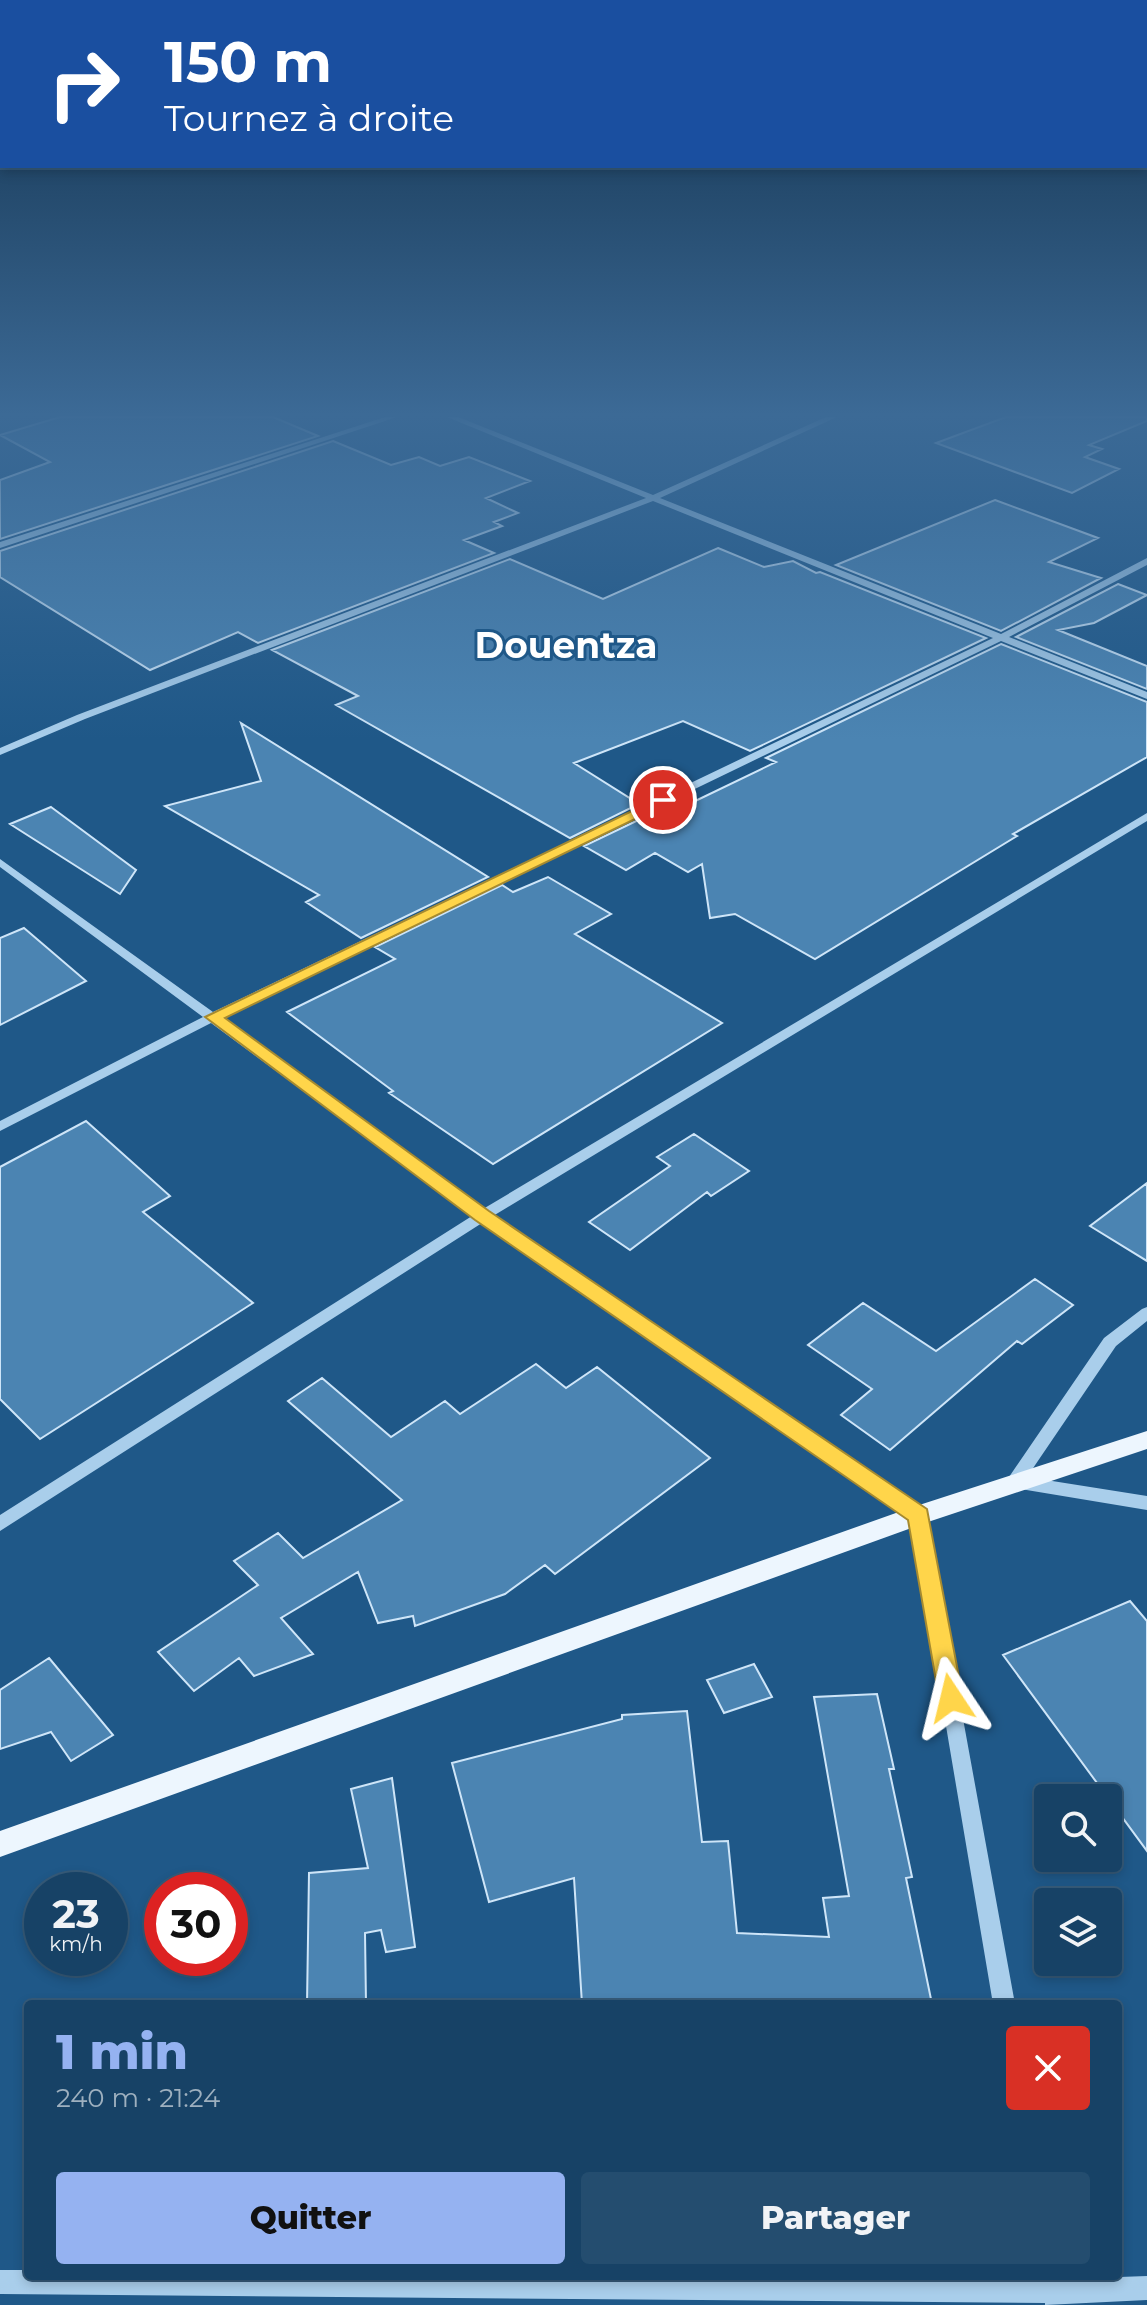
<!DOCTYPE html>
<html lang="fr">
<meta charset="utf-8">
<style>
body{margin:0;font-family:Montserrat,sans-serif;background:#244d6f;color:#f1f3f6;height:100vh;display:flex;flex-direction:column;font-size:30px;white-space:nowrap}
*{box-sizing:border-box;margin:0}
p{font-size:26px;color:#9eb0bf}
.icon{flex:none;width:44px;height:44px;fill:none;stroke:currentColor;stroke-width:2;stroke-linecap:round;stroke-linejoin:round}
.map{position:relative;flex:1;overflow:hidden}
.sheet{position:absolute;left:24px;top:2000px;width:1098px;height:280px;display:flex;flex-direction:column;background:#174266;border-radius:8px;box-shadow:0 4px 12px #0003,0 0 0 2px #365b7a}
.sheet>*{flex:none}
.hud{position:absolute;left:0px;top:0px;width:1148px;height:168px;box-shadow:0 4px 12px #0003,0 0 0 2px #365b7a;background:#1a4fa0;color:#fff;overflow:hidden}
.buttons{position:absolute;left:1034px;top:1784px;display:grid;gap:16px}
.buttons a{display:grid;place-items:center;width:88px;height:88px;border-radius:8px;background:#174266;box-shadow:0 4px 12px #0003,0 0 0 2px #365b7a;font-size:40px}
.speed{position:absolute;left:24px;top:1872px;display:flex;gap:16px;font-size:40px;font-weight:700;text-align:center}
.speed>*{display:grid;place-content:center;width:104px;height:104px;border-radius:50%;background:#174266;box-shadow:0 4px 12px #0003,0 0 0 2px #365b7a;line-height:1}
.speed small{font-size:20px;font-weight:400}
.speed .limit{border:12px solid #d22;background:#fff;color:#111}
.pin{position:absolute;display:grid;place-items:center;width:68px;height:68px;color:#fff;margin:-34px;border:4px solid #fff;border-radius:50%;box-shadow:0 2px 8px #0007}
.me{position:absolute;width:88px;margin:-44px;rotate:350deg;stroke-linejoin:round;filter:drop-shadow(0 0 6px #0008)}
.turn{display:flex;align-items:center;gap:28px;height:168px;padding:0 32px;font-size:36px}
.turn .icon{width:104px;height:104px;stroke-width:2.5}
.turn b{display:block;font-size:56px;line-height:68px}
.round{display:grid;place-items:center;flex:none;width:84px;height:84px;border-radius:8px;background:#244d6f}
.overview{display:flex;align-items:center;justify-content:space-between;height:136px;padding:0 32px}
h1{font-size:48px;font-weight:800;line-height:60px;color:#95b2f1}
.cta{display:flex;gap:16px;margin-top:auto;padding:16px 32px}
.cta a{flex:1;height:92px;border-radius:8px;background:#95b2f1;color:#111;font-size:32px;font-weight:800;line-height:92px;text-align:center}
.cta a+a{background:#244d6f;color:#f1f3f6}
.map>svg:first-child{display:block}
</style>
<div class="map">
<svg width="1147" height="2305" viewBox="0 0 1147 2305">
<rect width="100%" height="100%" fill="#1f5888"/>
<path fill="#4b84b2" stroke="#cee5f8" stroke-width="2" d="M 60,417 L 273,417 L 318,436 L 0,539 L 0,480 L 50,462 L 0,435 Z
M 1006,417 L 1147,417 L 1147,421 L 1089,445 L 1102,449 L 1085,457 L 1119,469 L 1072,493 L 936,443 Z
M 333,441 L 391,465 L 419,457 L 440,466 L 469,457 L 530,481 L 486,498 L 518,513 L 494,522 L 502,526 L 464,540 L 494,553 L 258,643 L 238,632 L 150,670 L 0,577 L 0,551 Z
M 995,500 L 1098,538 L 1049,562 L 1101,578 L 1001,631 L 836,565 Z
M 718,548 L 764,567 L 793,561 L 816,573 L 820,572 L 986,638 L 750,751 L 683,721 L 574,763 L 639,804 L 570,838 L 336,705 L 358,696 L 272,650 L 510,559 L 603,599 Z
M 1118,584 L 1147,595 L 1094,623 L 1058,630 L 1147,666 L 1147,689 L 1016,637 Z
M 1001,644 L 1147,702 L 1147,757 L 1013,834 L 1017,836 L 815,959 L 735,914 L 710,918 L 702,864 L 688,872 L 655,853 L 626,870 L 584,846 L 653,813 L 660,817 L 689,804 L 776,762 L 766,758 Z
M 241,723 L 488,877 L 361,938 L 306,902 L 319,895 L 165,806 L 261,781 Z
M 51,807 L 136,870 L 120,894 L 10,824 Z
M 548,877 L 611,914 L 575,934 L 722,1023 L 493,1164 L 389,1093 L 393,1091 L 287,1012 L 395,959 L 375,947 L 502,885 L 513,892 Z
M 24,928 L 86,981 L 0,1025 L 0,938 Z
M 86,1121 L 170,1196 L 143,1212 L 253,1303 L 40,1439 L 0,1399 L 0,1167 Z
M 694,1134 L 749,1171 L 711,1196 L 707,1192 L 630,1250 L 589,1222 L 670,1166 L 657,1157 Z
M 1147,1183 L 1147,1261 L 1090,1226 Z
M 1035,1279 L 1073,1305 L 1022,1344 L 1017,1341 L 890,1450 L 841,1415 L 872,1389 L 808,1345 L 863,1303 L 936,1351 Z
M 536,1364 L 566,1388 L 597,1367 L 710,1458 L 555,1574 L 545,1565 L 505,1594 L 415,1626 L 413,1616 L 378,1623 L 358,1572 L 281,1618 L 313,1654 L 254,1676 L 239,1658 L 194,1691 L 158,1652 L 258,1585 L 234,1561 L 278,1533 L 303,1558 L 402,1500 L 288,1401 L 322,1378 L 391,1437 L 445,1401 L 460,1414 Z
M 1130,1601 L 1147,1621 L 1147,1851 L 1003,1655 Z
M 49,1658 L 113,1735 L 71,1761 L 51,1732 L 0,1749 L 0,1690 Z
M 754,1664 L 772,1697 L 724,1713 L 707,1680 Z
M 877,1694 L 894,1769 L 889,1769 L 912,1877 L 906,1878 L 932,2004 L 582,2004 L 574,1878 L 489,1902 L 452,1763 L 622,1719 L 622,1715 L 687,1711 L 702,1842 L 728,1841 L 737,1933 L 829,1937 L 823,1898 L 849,1896 L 814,1697 Z
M 392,1778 L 415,1947 L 386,1952 L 381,1930 L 365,1933 L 366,2004 L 307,2004 L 309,1873 L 368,1868 L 351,1789 Z"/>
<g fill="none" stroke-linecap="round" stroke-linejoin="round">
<path fill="#a9ceeb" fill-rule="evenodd" d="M 385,417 L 397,417 L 0,548 L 0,542 Z
M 447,417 L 458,417 L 653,495 L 826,417 L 837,417 L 660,498 L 1001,634 L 1147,558 L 1147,565 L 1009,637 L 1147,692 L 1147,699 L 1001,641 L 221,1018 L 483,1209 L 1147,813 L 1147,821 L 493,1216 L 925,1510 L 1015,2004 L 993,2004 L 911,1519 L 482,1223 L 0,1531 L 0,1515 L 472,1216 L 211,1023 L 0,1131 L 0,1121 L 203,1017 L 0,867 L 0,859 L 213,1012 L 993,638 L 653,501 L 85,719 L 0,755 L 0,748 L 77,715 L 646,498 Z
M 1147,1307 L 1147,1321 L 1116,1346 L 1027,1477 L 1147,1496 L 1147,1510 L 1009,1487 L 1007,1482 L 1009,1477 L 1104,1338 L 1142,1309 Z
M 0,2270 L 28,2270 L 28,2276 L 687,2276 L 1041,2279 L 1040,2276 L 1064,2276 L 1064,2279 L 1147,2276 L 1147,2300 L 1045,2305 L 1045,2303 L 0,2294 Z"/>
<path fill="#edf6fe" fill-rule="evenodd" d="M 1147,1431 L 1147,1449 L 928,1522 L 0,1857 L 0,1831 L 910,1508 Z"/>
</g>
<linearGradient id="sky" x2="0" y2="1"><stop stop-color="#11304b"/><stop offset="0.56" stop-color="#3c6a96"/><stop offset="1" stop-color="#3c6a96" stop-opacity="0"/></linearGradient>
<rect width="1147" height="740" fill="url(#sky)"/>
<path fill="#ffd54a" stroke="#a68a30" stroke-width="2" d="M 663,796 L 668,797 L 668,803 L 225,1018 L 489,1211 L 927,1509 L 963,1698 L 959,1706 L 951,1709 L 942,1706 L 939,1698 L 908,1520 L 475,1220 L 205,1017 Z"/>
<g text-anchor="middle" stroke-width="6" stroke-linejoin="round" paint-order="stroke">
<g font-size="36" font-weight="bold" fill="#fff" stroke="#1f5888">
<text x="566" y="658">Douentza</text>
</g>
</g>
</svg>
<div class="buttons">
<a><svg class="icon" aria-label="search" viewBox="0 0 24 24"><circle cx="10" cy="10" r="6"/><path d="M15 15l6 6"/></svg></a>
<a><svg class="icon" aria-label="layers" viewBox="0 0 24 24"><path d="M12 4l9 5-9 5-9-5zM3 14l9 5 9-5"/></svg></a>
</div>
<div class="speed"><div>23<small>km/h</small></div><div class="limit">30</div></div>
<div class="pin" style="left:663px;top:800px;background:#d93025"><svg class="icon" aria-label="arrive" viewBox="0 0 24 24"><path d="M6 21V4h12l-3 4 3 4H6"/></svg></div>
<svg class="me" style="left:951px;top:1698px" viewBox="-20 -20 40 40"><path d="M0-17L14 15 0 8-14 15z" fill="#ffd54a" stroke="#fff" stroke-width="4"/></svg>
<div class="hud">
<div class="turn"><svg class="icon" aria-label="right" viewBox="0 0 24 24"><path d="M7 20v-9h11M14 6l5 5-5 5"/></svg><div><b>150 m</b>Tournez à droite</div></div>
</div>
<section class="sheet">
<div class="overview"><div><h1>1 min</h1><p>240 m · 21:24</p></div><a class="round" style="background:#d93025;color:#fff"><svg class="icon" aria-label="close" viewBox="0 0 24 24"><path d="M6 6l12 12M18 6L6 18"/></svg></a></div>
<div class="cta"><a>Quitter</a><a>Partager</a></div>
</section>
</div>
